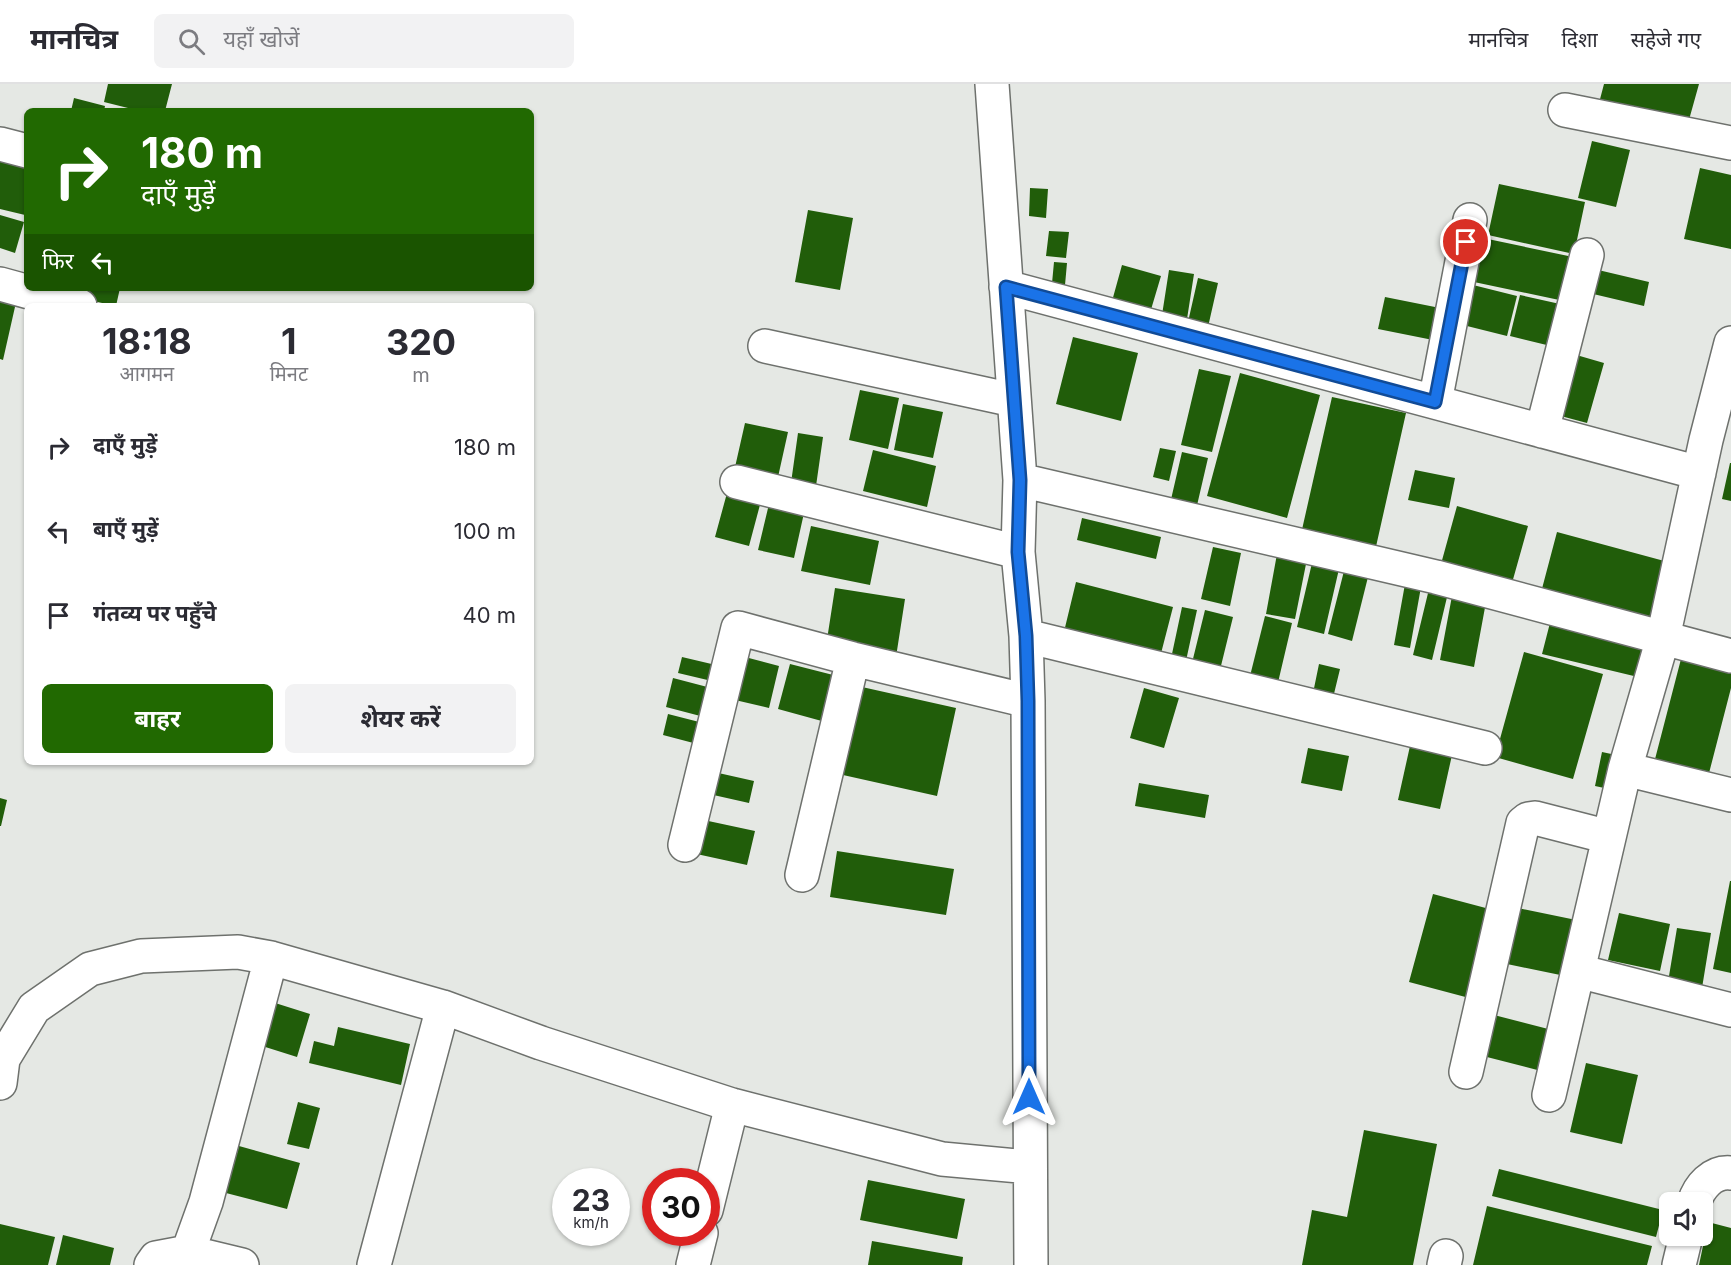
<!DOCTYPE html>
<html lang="hi">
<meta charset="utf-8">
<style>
body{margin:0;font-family:Inter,"Noto Sans Devanagari",sans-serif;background:#f2f2f3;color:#2b2b33;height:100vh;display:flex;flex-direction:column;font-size:22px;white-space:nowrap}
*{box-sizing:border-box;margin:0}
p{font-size:20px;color:#7c7c81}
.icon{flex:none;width:33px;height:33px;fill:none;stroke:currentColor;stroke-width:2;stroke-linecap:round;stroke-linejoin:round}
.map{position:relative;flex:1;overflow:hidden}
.details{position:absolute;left:24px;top:219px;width:510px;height:462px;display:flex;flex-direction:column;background:#fff;border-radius:9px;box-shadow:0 2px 4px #0004}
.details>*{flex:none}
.guide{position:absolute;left:24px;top:24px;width:510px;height:183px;border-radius:9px;box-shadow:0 2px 4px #0004;background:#216901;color:#fff;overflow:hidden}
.tools{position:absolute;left:1659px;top:1108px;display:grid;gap:12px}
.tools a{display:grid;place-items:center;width:54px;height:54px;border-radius:9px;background:#fff;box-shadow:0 2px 4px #0004;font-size:30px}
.speed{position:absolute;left:552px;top:1084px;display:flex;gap:12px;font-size:30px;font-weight:700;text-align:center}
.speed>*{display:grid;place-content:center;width:78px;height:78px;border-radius:50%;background:#fff;box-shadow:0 2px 4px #0004;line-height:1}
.speed small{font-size:15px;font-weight:400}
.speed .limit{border:9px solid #d22;background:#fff;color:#111}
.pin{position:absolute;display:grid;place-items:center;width:51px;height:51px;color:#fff;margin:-26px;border:3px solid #fff;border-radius:50%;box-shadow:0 2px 6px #0007}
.me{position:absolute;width:66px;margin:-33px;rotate:0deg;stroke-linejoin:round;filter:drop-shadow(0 0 4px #0008)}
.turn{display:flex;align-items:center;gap:21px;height:126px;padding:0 18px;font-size:27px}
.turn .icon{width:78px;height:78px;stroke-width:2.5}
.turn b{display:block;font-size:42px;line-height:51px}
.then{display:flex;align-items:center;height:57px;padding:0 18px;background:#0003;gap:12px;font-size:22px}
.eta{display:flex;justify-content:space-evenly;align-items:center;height:102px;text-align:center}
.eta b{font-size:36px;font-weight:700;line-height:42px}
.button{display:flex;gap:12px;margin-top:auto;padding:12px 18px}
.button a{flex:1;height:69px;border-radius:9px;background:#216901;color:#fff;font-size:24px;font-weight:700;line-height:69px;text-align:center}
.button a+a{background:#f2f2f3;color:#2b2b33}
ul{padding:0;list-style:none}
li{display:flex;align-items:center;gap:18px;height:84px;padding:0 18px}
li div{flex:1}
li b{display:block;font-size:22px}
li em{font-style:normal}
header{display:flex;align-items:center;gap:36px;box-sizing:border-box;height:84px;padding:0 30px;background:#fff;border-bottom:2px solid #e1e1e2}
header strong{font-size:28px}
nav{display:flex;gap:33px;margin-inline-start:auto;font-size:21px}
.search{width:420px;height:54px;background:#f2f2f3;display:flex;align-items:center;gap:15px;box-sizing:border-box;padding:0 21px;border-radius:9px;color:#7c7c81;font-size:22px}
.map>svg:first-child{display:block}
</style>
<header>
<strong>मानचित्र</strong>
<div class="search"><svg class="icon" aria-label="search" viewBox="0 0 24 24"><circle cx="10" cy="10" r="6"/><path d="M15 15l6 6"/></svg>यहाँ खोजें</div>
<nav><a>मानचित्र</a><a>दिशा</a><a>सहेजे गए</a></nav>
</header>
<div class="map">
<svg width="1731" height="1181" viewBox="0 0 1731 1181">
<rect width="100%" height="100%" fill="#e5e8e4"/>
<path fill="#215d0a" d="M 108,0 L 172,0 L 165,27 L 140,27 L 104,18 Z
M 1604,0 L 1699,0 L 1687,43 L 1599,19 Z
M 74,14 L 105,22 L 104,27 L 71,27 Z
M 1592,57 L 1630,66 L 1616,123 L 1578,114 Z
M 0,73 L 27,80 L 27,122 L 25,131 L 0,125 Z
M 1700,84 L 1731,91 L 1731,165 L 1684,155 Z
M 1499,100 L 1585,118 L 1574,170 L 1488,151 Z
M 1030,104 L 1048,105 L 1046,134 L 1029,132 Z
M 808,126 L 853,134 L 840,206 L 795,198 Z
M 0,131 L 24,138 L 15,169 L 0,164 Z
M 1049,147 L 1069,148 L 1066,174 L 1046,172 Z
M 1483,154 L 1573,173 L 1564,217 L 1474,198 Z
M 1054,178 L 1067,179 L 1064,212 L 1051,210 Z
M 1122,181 L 1161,192 L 1147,239 L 1109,228 Z
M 1594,185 L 1649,198 L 1644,222 L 1589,209 Z
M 1169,186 L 1194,190 L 1187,235 L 1162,231 Z
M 1198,194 L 1218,199 L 1208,243 L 1188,238 Z
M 1473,201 L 1517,212 L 1507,252 L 1463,241 Z
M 57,204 L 120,204 L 116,222 L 56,209 Z
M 0,210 L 17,214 L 3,276 L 0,275 Z
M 1520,211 L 1569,222 L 1559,264 L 1510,252 Z
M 1385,213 L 1450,226 L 1443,258 L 1378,245 Z
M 1073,253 L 1138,269 L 1121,337 L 1056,320 Z
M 1573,270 L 1604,279 L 1587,339 L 1557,331 Z
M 1199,285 L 1231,292 L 1212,368 L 1181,361 Z
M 1240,289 L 1320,311 L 1287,434 L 1207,412 Z
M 860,306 L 899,314 L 888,365 L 849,356 Z
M 1332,313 L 1406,329 L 1375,467 L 1301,450 Z
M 903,320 L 943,328 L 933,374 L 894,366 Z
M 745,339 L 788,348 L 776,402 L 733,392 Z
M 798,349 L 823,353 L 815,409 L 790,406 Z
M 1160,364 L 1176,367 L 1169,397 L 1153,393 Z
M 873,366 L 936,382 L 927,423 L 863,407 Z
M 1182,368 L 1208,374 L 1195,430 L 1169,424 Z
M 1730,379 L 1731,379 L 1731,417 L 1722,415 Z
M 1415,386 L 1455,394 L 1449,424 L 1408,416 Z
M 727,409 L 761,417 L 749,462 L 715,453 Z
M 769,420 L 804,429 L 794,474 L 758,466 Z
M 1457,422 L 1528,442 L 1512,499 L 1441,480 Z
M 1082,434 L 1161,453 L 1156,475 L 1077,456 Z
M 811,442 L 879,457 L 870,501 L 801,487 Z
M 1557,448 L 1668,478 L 1650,546 L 1539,516 Z
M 1213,463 L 1241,469 L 1230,522 L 1201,515 Z
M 1277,470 L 1307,475 L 1295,535 L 1266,530 Z
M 1312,479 L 1339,485 L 1324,550 L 1297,543 Z
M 1344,487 L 1368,493 L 1352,557 L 1328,550 Z
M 1076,498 L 1173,523 L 1158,581 L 1062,556 Z
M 1405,500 L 1421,503 L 1410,564 L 1394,561 Z
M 835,504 L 905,515 L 896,573 L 826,562 Z
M 1429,505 L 1448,509 L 1432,576 L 1413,571 Z
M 1452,512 L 1486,518 L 1474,583 L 1440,576 Z
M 1182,523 L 1197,526 L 1184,586 L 1169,584 Z
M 1205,526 L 1233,533 L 1218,594 L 1190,587 Z
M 1265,532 L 1292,539 L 1276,607 L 1248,600 Z
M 1551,535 L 1647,557 L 1638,593 L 1542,570 Z
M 1524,568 L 1603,590 L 1573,695 L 1495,673 Z
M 682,573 L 720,582 L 716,598 L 678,589 Z
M 745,573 L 779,582 L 769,624 L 735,616 Z
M 1681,575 L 1731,588 L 1731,604 L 1708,693 L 1654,679 Z
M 790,580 L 841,593 L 829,639 L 778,625 Z
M 1319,580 L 1340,585 L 1332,618 L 1312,614 Z
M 673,594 L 715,605 L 708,634 L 666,623 Z
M 862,603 L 956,624 L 937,712 L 843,691 Z
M 1144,604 L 1179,614 L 1164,664 L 1130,654 Z
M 668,630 L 707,640 L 701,661 L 663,651 Z
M 1410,662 L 1452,671 L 1440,725 L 1398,716 Z
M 1308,664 L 1349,672 L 1342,707 L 1301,699 Z
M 1602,668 L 1616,671 L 1609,705 L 1595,702 Z
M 714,688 L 754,697 L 749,719 L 709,710 Z
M 1139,699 L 1209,711 L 1205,734 L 1135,722 Z
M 0,714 L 7,716 L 1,742 L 0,742 Z
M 699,735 L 755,747 L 747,781 L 692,769 Z
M 837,767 L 954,785 L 946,831 L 830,813 Z
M 1730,797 L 1731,797 L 1731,889 L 1713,885 Z
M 1433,810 L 1497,827 L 1473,915 L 1409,898 Z
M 1518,824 L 1581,837 L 1570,893 L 1507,880 Z
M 1619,829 L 1670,840 L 1660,887 L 1608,876 Z
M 1677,844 L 1711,849 L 1702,904 L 1668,898 Z
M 272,918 L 310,930 L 297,973 L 259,961 Z
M 1494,931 L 1556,947 L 1545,988 L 1483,972 Z
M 338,943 L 410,960 L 401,1001 L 309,979 L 314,957 L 334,962 Z
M 1586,979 L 1638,991 L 1622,1060 L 1570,1048 Z
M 298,1018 L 320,1024 L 309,1065 L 287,1060 Z
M 1364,1046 L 1437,1060 L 1413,1181 L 1302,1181 L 1312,1126 L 1347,1133 Z
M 239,1062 L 300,1079 L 287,1125 L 226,1109 Z
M 1499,1085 L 1663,1126 L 1656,1153 L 1492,1112 Z
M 868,1096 L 965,1115 L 957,1155 L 860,1136 Z
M 1487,1122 L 1652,1162 L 1647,1181 L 1473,1181 Z
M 1708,1138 L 1731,1144 L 1731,1181 L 1699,1181 Z
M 0,1140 L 55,1153 L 48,1181 L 0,1181 Z
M 63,1151 L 114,1164 L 110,1181 L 56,1181 Z
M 872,1157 L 963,1173 L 962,1181 L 868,1181 Z"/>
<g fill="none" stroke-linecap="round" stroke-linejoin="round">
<g stroke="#6e716d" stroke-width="36">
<path id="minor" d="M 992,0 L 1020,396 L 1018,468 L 1026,552 L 1028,617 L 1031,1181
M 1565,26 L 1731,59
M 0,60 L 27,67
M 0,200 L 80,222
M 1006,203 L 1699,389
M 765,262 L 1013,316
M 1435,318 L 1470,136
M 1542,347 L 1587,171
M 1020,396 L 1436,493 L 1731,572
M 737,398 L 1018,468
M 1026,552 L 1485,664
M 1625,685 L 1731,711
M 685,761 L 738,544 L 853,575 L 1028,617
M 802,791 L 853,575
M 1578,887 L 1731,926
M 1466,988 L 1523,739 L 1528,735 L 1535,734 L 1609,753
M 0,999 L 3,975 L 34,924 L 90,885 L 141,872 L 238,868 L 271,874 L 443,923 L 541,959 L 732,1021 L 942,1075 L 1029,1083
M 1549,1011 L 1625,685 L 1663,554 L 1706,356 L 1731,259
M 1694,1119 C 1699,1103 1712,1087 1731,1089
M 706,1126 L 732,1021
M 188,1168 L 206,1118 L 271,874
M 151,1181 L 156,1174 L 188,1168 L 242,1181
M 374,1181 L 443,923
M 693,1181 L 701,1149
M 1444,1181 L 1446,1172
M 1679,1181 L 1686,1152"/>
</g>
<use href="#minor" stroke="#fff" stroke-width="33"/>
</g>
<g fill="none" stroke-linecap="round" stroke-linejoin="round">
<g stroke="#114b97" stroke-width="15">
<path id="route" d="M 1029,1013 L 1028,617 L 1026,552 L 1018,468 L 1020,396 L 1006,203 L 1435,318 L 1466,158"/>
</g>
<use href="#route" stroke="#1a73e8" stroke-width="10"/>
</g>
</svg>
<div class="tools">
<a><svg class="icon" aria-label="sound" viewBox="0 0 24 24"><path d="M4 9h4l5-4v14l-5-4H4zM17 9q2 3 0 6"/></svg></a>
</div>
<div class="speed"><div>23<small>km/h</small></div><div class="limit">30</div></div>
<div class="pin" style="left:1466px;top:158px;background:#d93025"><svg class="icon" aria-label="arrive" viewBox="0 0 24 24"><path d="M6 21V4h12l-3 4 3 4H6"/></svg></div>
<svg class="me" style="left:1029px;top:1013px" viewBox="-20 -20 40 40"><path d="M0-17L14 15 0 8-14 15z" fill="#1a73e8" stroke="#fff" stroke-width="4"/></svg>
<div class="guide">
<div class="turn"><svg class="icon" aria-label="right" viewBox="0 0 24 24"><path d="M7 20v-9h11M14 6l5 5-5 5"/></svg><div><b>180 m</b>दाएँ मुड़ें</div></div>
<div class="then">फिर<svg class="icon" aria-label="left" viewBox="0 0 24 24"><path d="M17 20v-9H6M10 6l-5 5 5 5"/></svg></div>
</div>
<section class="details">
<div class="eta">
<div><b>18:18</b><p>आगमन</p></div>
<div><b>1</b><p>मिनट</p></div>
<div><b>320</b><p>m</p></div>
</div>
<ul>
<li><svg class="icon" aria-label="right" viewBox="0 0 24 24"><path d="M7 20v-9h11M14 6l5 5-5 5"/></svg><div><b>दाएँ मुड़ें</b></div><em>180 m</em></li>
<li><svg class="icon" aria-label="left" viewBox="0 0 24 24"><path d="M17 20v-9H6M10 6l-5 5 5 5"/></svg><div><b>बाएँ मुड़ें</b></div><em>100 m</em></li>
<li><svg class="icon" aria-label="arrive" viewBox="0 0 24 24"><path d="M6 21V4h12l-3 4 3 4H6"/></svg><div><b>गंतव्य पर पहुँचे</b></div><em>40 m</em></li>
</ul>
<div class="button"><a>बाहर</a><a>शेयर करें</a></div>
</section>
</div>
